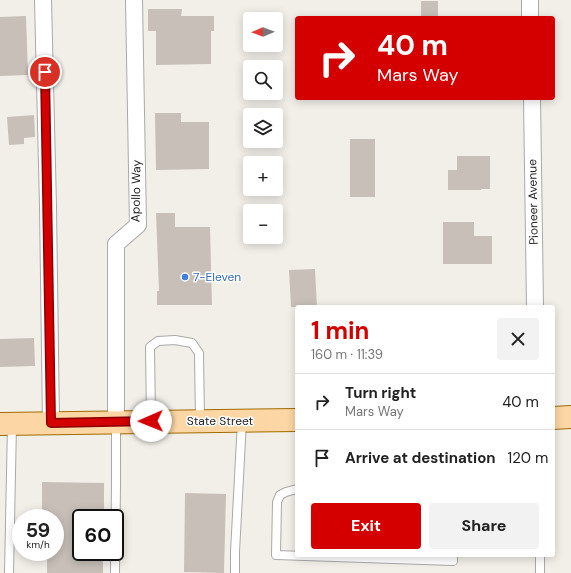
<!DOCTYPE html>
<meta charset="utf-8">
<style>
body{margin:0;font-family:"DM Sans",sans-serif;background:#f2f2f2;color:#222;height:100vh;display:flex;flex-direction:column;font-size:15px;white-space:nowrap}
*{box-sizing:border-box;margin:0}
p{font-size:13px;color:#767676}
.icon{flex:none;width:22px;height:22px;fill:none;stroke:currentColor;stroke-width:2;stroke-linecap:round;stroke-linejoin:round}
.map{position:relative;flex:1;overflow:hidden}
.panel{position:absolute;left:295px;top:305px;width:260px;height:252px;display:flex;flex-direction:column;background:#fff;border-radius:4px;box-shadow:0 2px 10px #0003}
.panel>*{flex:none}
.top-card{position:absolute;left:295px;top:16px;width:260px;height:84px;border-radius:4px;box-shadow:0 2px 10px #0003;background:#d40000;color:#fff;overflow:hidden}
.needle{width:26px;rotate:269deg}
.fabs{position:absolute;left:243px;top:12px;display:grid;gap:8px}
.fabs a{display:grid;place-items:center;width:40px;height:40px;border-radius:4px;background:#fff;box-shadow:0 2px 10px #0003;font-size:20px}
.speed{position:absolute;left:12px;top:509px;display:flex;gap:8px;font-size:20px;font-weight:700;text-align:center}
.speed>*{display:grid;place-content:center;width:52px;height:52px;border-radius:50%;background:#fff;box-shadow:0 2px 10px #0003;line-height:1}
.speed small{font-size:10px;font-weight:400}
.speed .limit{border:2px solid #111;border-radius:6px;background:#fff;color:#111}
.pin{position:absolute;display:grid;place-items:center;width:34px;height:34px;color:#fff;margin:-17px;border:2px solid #fff;border-radius:50%;box-shadow:0 1px 4px #0007}
.me{position:absolute;width:44px;margin:-22px;rotate:269deg;stroke-linejoin:round;filter:drop-shadow(0 0 3px #0008)}
.turn{display:flex;align-items:center;gap:14px;height:84px;padding:0 16px;font-size:18px}
.turn .icon{width:52px;height:52px;stroke-width:2.5}
.turn b{display:block;font-size:28px;line-height:34px}
.round{display:grid;place-items:center;flex:none;width:42px;height:42px;border-radius:4px;background:#f2f2f2}
.head{display:flex;align-items:center;justify-content:space-between;height:68px;padding:0 16px}
h1{font-size:24px;font-weight:700;line-height:30px;color:#d40000}
.cta{display:flex;gap:8px;margin-top:auto;padding:8px 16px}
.cta a{flex:1;height:46px;border-radius:4px;background:#d40000;color:#fff;font-size:16px;font-weight:700;line-height:46px;text-align:center}
.cta a+a{background:#f2f2f2;color:#222}
ul{padding:0;list-style:none}
li{display:flex;align-items:center;gap:12px;height:56px;padding:0 16px;border-top:1px solid #e0e0e0}
li div{flex:1}
li b{display:block;font-size:15px}
li em{font-style:normal}
.map>svg:first-child{display:block}
</style>
<div class="map">
<svg width="571" height="573" viewBox="0 0 571 573">
<rect width="100%" height="100%" fill="#f2efe9"/>
<path fill="#c7bfb8" d="M 421,1 L 438,1 L 438,18 L 421,18 Z
M 148,9 L 182,9 L 181,16 L 214,16 L 214,31 L 211,31 L 211,64 L 156,65 L 156,31 L 148,31 Z
M 26,16 L 28,75 L 0,76 L 0,17 Z
M 155,113 L 181,113 L 181,122 L 209,122 L 209,169 L 156,170 Z
M 34,115 L 35,137 L 24,138 L 24,144 L 9,145 L 7,117 Z
M 350,139 L 375,139 L 375,197 L 350,197 Z
M 457,156 L 490,156 L 490,189 L 481,189 L 481,190 L 448,190 L 448,170 L 457,170 Z
M 156,213 L 175,213 L 175,227 L 210,227 L 212,305 L 157,305 L 157,291 L 159,291 Z
M 443,222 L 474,222 L 474,236 L 492,236 L 492,264 L 443,264 Z
M 315,269 L 317,307 L 291,307 L 289,270 Z
M 34,338 L 35,366 L 0,367 L 0,339 Z
M 42,482 L 104,483 L 104,518 L 81,518 L 81,552 L 103,552 L 103,573 L 47,573 L 47,552 L 55,552 L 55,518 L 42,518 Z
M 185,493 L 226,494 L 224,573 L 184,572 Z"/>
<g fill="none" stroke-linecap="round" stroke-linejoin="round">
<g stroke="#a9a9a9" stroke-width="10">
<path id="service" d="M 151,420 L 150,347 L 158,341 L 175,340 L 192,343 L 199,353 L 200,421
M 297,489 L 286,492 L 280,495 L 277,502 L 276,555 L 453,561 L 453,555
M 540,555 L 540,573
M 9,573 L 12,424
M 115,573 L 116,484 L 116,423
M 235,573 L 235,552 L 242,421"/>
</g>
<g stroke="#a9a9a9" stroke-width="18">
<path id="minor" d="M 43,0 L 48,206 L 51,423
M 530,0 L 530,18
M 532,98 L 535,307
M 116,422 L 116,244 L 138,225 L 134,0"/>
</g>
<g stroke="#a06b00" stroke-width="24">
<path id="primary" d="M 553,418 L 571,417
M 0,424 L 297,420"/>
</g>
<use href="#service" stroke="#fff" stroke-width="8"/>
<use href="#minor" stroke="#fff" stroke-width="16"/>
<use href="#primary" stroke="#fcd6a4" stroke-width="22"/>
</g>
<g fill="none" stroke-linecap="round" stroke-linejoin="round">
<g stroke="#8a0000" stroke-width="10">
<path id="route" d="M 45,72 L 51,423 L 151,421"/>
</g>
<use href="#route" stroke="#d40000" stroke-width="7"/>
</g>
<circle fill="#3f7fe0" stroke="#fff" stroke-width="1.5" cx="185" cy="277" r="4"/>
<g text-anchor="middle" stroke-width="3" stroke-linejoin="round" paint-order="stroke">
<g font-size="12" fill="#222" stroke="#fff">
<text transform="translate(136 191) rotate(-89)" y="4">Apollo Way</text>
<text transform="translate(533 202) rotate(-91)" y="4">Pioneer Avenue</text>
<text x="220" y="425">State Street</text>
</g>
<g font-size="12" fill="#366cbe" stroke="#fff" text-anchor="start">
<text x="193" y="281">7-Eleven</text>
</g>
</g>
</svg>
<div class="fabs">
<a><svg class="needle" viewBox="-14 -14 28 28"><path d="M0-13l5 13h-10z" fill="#e53935"/><path d="M0 13l5-13h-10z" fill="#767676"/></svg></a>
<a><svg class="icon" aria-label="search" viewBox="0 0 24 24"><circle cx="10" cy="10" r="6"/><path d="M15 15l6 6"/></svg></a>
<a><svg class="icon" aria-label="layers" viewBox="0 0 24 24"><path d="M12 4l9 5-9 5-9-5zM3 14l9 5 9-5"/></svg></a>
<a>+</a>
<a>−</a>
</div>
<div class="speed"><div>59<small>km/h</small></div><div class="limit">60</div></div>
<div class="pin" style="left:45px;top:72px;background:#d93025"><svg class="icon" aria-label="arrive" viewBox="0 0 24 24"><path d="M6 21V4h12l-3 4 3 4H6"/></svg></div>
<svg class="me" style="left:151px;top:421px" viewBox="-20 -20 40 40"><circle r="19" fill="#fff"/><path d="M0-13L10 11 0 6-10 11z" fill="#d40000"/></svg>
<div class="top-card">
<div class="turn"><svg class="icon" aria-label="right" viewBox="0 0 24 24"><path d="M7 20v-9h11M14 6l5 5-5 5"/></svg><div><b>40 m</b>Mars Way</div></div>
</div>
<section class="panel">
<div class="head"><div><h1>1 min</h1><p>160 m · 11:39</p></div><a class="round"><svg class="icon" aria-label="close" viewBox="0 0 24 24"><path d="M6 6l12 12M18 6L6 18"/></svg></a></div>
<ul>
<li><svg class="icon" aria-label="right" viewBox="0 0 24 24"><path d="M7 20v-9h11M14 6l5 5-5 5"/></svg><div><b>Turn right</b><p>Mars Way</p></div><em>40 m</em></li>
<li><svg class="icon" aria-label="arrive" viewBox="0 0 24 24"><path d="M6 21V4h12l-3 4 3 4H6"/></svg><div><b>Arrive at destination</b></div><em>120 m</em></li>
</ul>
<div class="cta"><a>Exit</a><a>Share</a></div>
</section>
</div>
